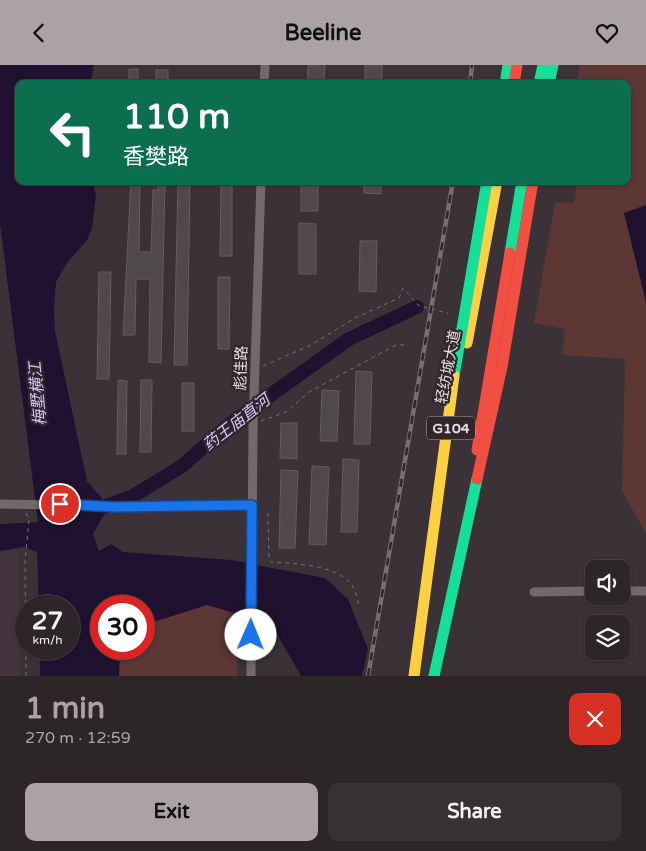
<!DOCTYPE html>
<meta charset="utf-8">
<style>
body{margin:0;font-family:"Varela Round","Noto Sans SC",sans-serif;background:#383234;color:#f1f3f6;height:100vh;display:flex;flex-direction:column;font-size:19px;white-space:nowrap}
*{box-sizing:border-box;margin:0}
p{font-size:16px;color:#a6a5a8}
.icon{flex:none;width:28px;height:28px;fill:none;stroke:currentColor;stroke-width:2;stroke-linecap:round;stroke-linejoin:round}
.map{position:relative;height:611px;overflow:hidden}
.sheet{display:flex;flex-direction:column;background:#2c2628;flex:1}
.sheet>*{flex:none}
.guide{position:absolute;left:15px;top:15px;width:616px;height:105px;border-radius:10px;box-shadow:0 1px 4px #0004,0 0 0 1px #484345;background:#0b6e4f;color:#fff;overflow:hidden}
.fabs{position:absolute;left:585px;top:495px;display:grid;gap:10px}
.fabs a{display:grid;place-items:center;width:45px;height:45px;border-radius:10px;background:#2c2628;box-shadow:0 1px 4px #0004,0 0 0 1px #484345;font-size:25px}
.speed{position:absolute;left:15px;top:530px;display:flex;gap:10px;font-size:25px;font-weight:700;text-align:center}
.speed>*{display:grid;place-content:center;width:65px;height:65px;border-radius:50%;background:#2c2628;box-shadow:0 1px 4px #0004,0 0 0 1px #484345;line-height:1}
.speed small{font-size:12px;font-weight:400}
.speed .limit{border:8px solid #d22;background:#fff;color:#111}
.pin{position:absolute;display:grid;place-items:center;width:42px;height:42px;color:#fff;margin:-21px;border:2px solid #fff;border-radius:50%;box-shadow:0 1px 5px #0007}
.me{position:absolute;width:55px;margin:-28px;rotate:1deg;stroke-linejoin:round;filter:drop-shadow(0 0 4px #0008)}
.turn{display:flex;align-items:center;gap:18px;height:105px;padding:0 25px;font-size:22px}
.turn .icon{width:65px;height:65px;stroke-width:2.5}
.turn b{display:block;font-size:35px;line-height:42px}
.round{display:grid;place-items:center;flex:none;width:52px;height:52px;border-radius:10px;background:#383234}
.head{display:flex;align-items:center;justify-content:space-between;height:85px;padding:0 25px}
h1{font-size:30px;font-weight:700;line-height:38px;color:#aaa2a6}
.button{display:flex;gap:10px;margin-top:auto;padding:10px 25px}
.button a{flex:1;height:58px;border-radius:10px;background:#aaa2a6;color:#111;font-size:20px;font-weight:700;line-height:58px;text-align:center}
.button a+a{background:#383234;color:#f1f3f6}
header{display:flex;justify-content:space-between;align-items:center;height:65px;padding:0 25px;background:#aaa2a6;color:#111;font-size:22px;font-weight:700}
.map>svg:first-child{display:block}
</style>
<header><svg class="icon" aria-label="back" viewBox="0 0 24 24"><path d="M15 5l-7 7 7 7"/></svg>Beeline<svg class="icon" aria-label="heart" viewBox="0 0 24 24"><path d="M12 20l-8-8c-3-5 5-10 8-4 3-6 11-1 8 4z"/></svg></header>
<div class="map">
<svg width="646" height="611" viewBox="0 0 646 611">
<rect width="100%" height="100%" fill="#3a3236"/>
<path fill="#45333d" d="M 18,484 L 20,611 L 0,611 L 0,488 Z"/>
<path fill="#5c3734" d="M 580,0 L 646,0 L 646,140 L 624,148 L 646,237 L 646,469 L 622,426 L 625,294 L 563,290 L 564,264 L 534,258 L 555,137 L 574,138 L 577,116 L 628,116 L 628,19 L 576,19 Z
M 207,540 L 238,549 L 237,611 L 119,611 L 120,586 L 123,584 L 144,584 L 144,565 L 153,557 Z"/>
<path fill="#211130" d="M 0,0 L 94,0 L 90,19 L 19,19 L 19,116 L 93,116 L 96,131 L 92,163 L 87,175 L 67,198 L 56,217 L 54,244 L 55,266 L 87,416 L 102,433 L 105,448 L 93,469 L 99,486 L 111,479 L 123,487 L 231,495 L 325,513 L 348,534 L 368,584 L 362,611 L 301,611 L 274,564 L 238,549 L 207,540 L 153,557 L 144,565 L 144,541 L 101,541 L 101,584 L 123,584 L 120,586 L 119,611 L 40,611 L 40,584 L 69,584 L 69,541 L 39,541 L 37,487 L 24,482 L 0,486 L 0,459 L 38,457 L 0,159 Z
M 646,140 L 646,237 L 624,148 Z"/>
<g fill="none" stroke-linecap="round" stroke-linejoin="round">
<path stroke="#211130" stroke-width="14" d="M 101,443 L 133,431 L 182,401 L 226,362 L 349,274 L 417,242"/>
</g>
<path fill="#4f494d" stroke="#635d61" d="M 308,0 L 325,0 L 324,19 L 307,19 Z
M 365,0 L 382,0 L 382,19 L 365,19 Z
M 129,4 L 138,4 L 138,19 L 129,19 Z
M 156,5 L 168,5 L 168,19 L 156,19 Z
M 131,116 L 140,116 L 139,187 L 151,187 L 153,125 L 158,125 L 158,116 L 165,116 L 161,298 L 149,297 L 150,214 L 136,214 L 135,270 L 123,270 Z
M 178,116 L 190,116 L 187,300 L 174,300 Z
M 301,116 L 318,116 L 318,146 L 301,146 Z
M 364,116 L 381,116 L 381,129 L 364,128 Z
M 221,119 L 232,119 L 232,191 L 220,191 Z
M 299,158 L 316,159 L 316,209 L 299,209 Z
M 360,176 L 377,176 L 376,227 L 359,226 Z
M 99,207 L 111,207 L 109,314 L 97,314 Z
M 218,212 L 230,212 L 229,284 L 218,284 Z
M 356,306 L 372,307 L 370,379 L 354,379 Z
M 118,315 L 127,316 L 126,389 L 117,389 Z
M 141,315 L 152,315 L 151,387 L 140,387 Z
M 182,318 L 194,318 L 194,366 L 182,366 Z
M 322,325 L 339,326 L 337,376 L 320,376 Z
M 281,358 L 297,358 L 297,394 L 280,393 Z
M 343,394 L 359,395 L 357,467 L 341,467 Z
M 312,401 L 329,402 L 326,480 L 309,479 Z
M 281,405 L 298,406 L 295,483 L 279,483 Z"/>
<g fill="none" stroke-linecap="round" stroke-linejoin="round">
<path stroke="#776e71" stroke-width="1" stroke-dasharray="4 4" stroke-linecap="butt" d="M 263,301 L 311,280 L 355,253 L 399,233 L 403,223 L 419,241 L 448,248
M 261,356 L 286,347 L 309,327 L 396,280 L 406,280
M 268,448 L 269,494 L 271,497 C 292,498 336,500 350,518 C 355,523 357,533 359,540
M 26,611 L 25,496 L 29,455 L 26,448"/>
<path stroke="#75686b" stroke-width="9" d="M 264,19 L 265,0
M 0,439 L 115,441 L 252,440
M 621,526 L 646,526
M 534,527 L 594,526
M 251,611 L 253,363 L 261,116"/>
<path stroke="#16e098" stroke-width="11" d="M 505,19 L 508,0
M 539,19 L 543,0
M 549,19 L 553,0
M 510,188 L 522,116"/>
<path stroke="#ffcf43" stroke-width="11" d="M 467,278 L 497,116"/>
<path stroke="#f24e42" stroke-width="11" d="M 514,19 L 517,0
M 477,385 L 510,188"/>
<g stroke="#776e72" stroke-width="4.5">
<path id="rail" d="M 470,19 L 472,0
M 368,611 L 453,116"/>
</g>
<use href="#rail" stroke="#32252c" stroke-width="2.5" stroke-dasharray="8" stroke-linecap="butt"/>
<path stroke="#16e098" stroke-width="11" d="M 454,311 L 487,116
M 434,611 L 477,414"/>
<path stroke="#ffcf43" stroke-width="11" d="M 414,611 L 454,311"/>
<path stroke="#f24e42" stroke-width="11" d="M 477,414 L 502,302 L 533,116"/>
</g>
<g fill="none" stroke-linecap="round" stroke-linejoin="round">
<g stroke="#114b97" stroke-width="12">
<path id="route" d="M 60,439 L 115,442 L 252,440 L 251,570"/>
</g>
<use href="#route" stroke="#1a73e8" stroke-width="9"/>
</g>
<g text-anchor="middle" stroke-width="4.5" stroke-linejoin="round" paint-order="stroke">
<rect fill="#32252c" stroke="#b1a6ac" stroke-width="1" x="427" y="351.5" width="48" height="23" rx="4"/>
<g font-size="14" font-weight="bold" fill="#e7dee3">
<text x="451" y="368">G104</text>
</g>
<g font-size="15" fill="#e7dee3" stroke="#32252c">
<text transform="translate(448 302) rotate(-79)" y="5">轻纺城大道</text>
<text transform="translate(241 303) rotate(-88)" y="5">彪佳路</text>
</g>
<g font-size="16" font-style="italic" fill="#dac6fa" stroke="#32252c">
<text transform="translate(37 329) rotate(-95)" y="6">梅墅横江</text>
<text transform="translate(236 357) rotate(-38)" y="6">药王庙直河</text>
</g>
</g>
</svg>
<div class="fabs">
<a><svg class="icon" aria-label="sound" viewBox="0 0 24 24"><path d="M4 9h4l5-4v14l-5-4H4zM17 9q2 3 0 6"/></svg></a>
<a><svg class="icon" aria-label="layers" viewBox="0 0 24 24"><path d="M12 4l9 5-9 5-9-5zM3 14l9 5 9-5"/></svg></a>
</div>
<div class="speed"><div>27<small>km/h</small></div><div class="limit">30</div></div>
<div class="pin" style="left:60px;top:439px;background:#d93025"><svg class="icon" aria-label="arrive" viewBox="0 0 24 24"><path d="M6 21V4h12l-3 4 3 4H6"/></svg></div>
<svg class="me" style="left:251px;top:570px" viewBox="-20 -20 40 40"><circle r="19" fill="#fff"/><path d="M0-13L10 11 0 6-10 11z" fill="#1a73e8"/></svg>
<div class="guide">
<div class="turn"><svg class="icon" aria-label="left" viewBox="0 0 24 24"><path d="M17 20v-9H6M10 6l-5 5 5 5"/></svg><div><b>110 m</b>香樊路</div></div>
</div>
</div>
<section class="sheet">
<div class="head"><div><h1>1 min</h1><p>270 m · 12:59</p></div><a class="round" style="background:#d93025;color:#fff"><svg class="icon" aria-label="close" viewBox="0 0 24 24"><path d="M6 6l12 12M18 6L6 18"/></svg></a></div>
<div class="button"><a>Exit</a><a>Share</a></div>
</section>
